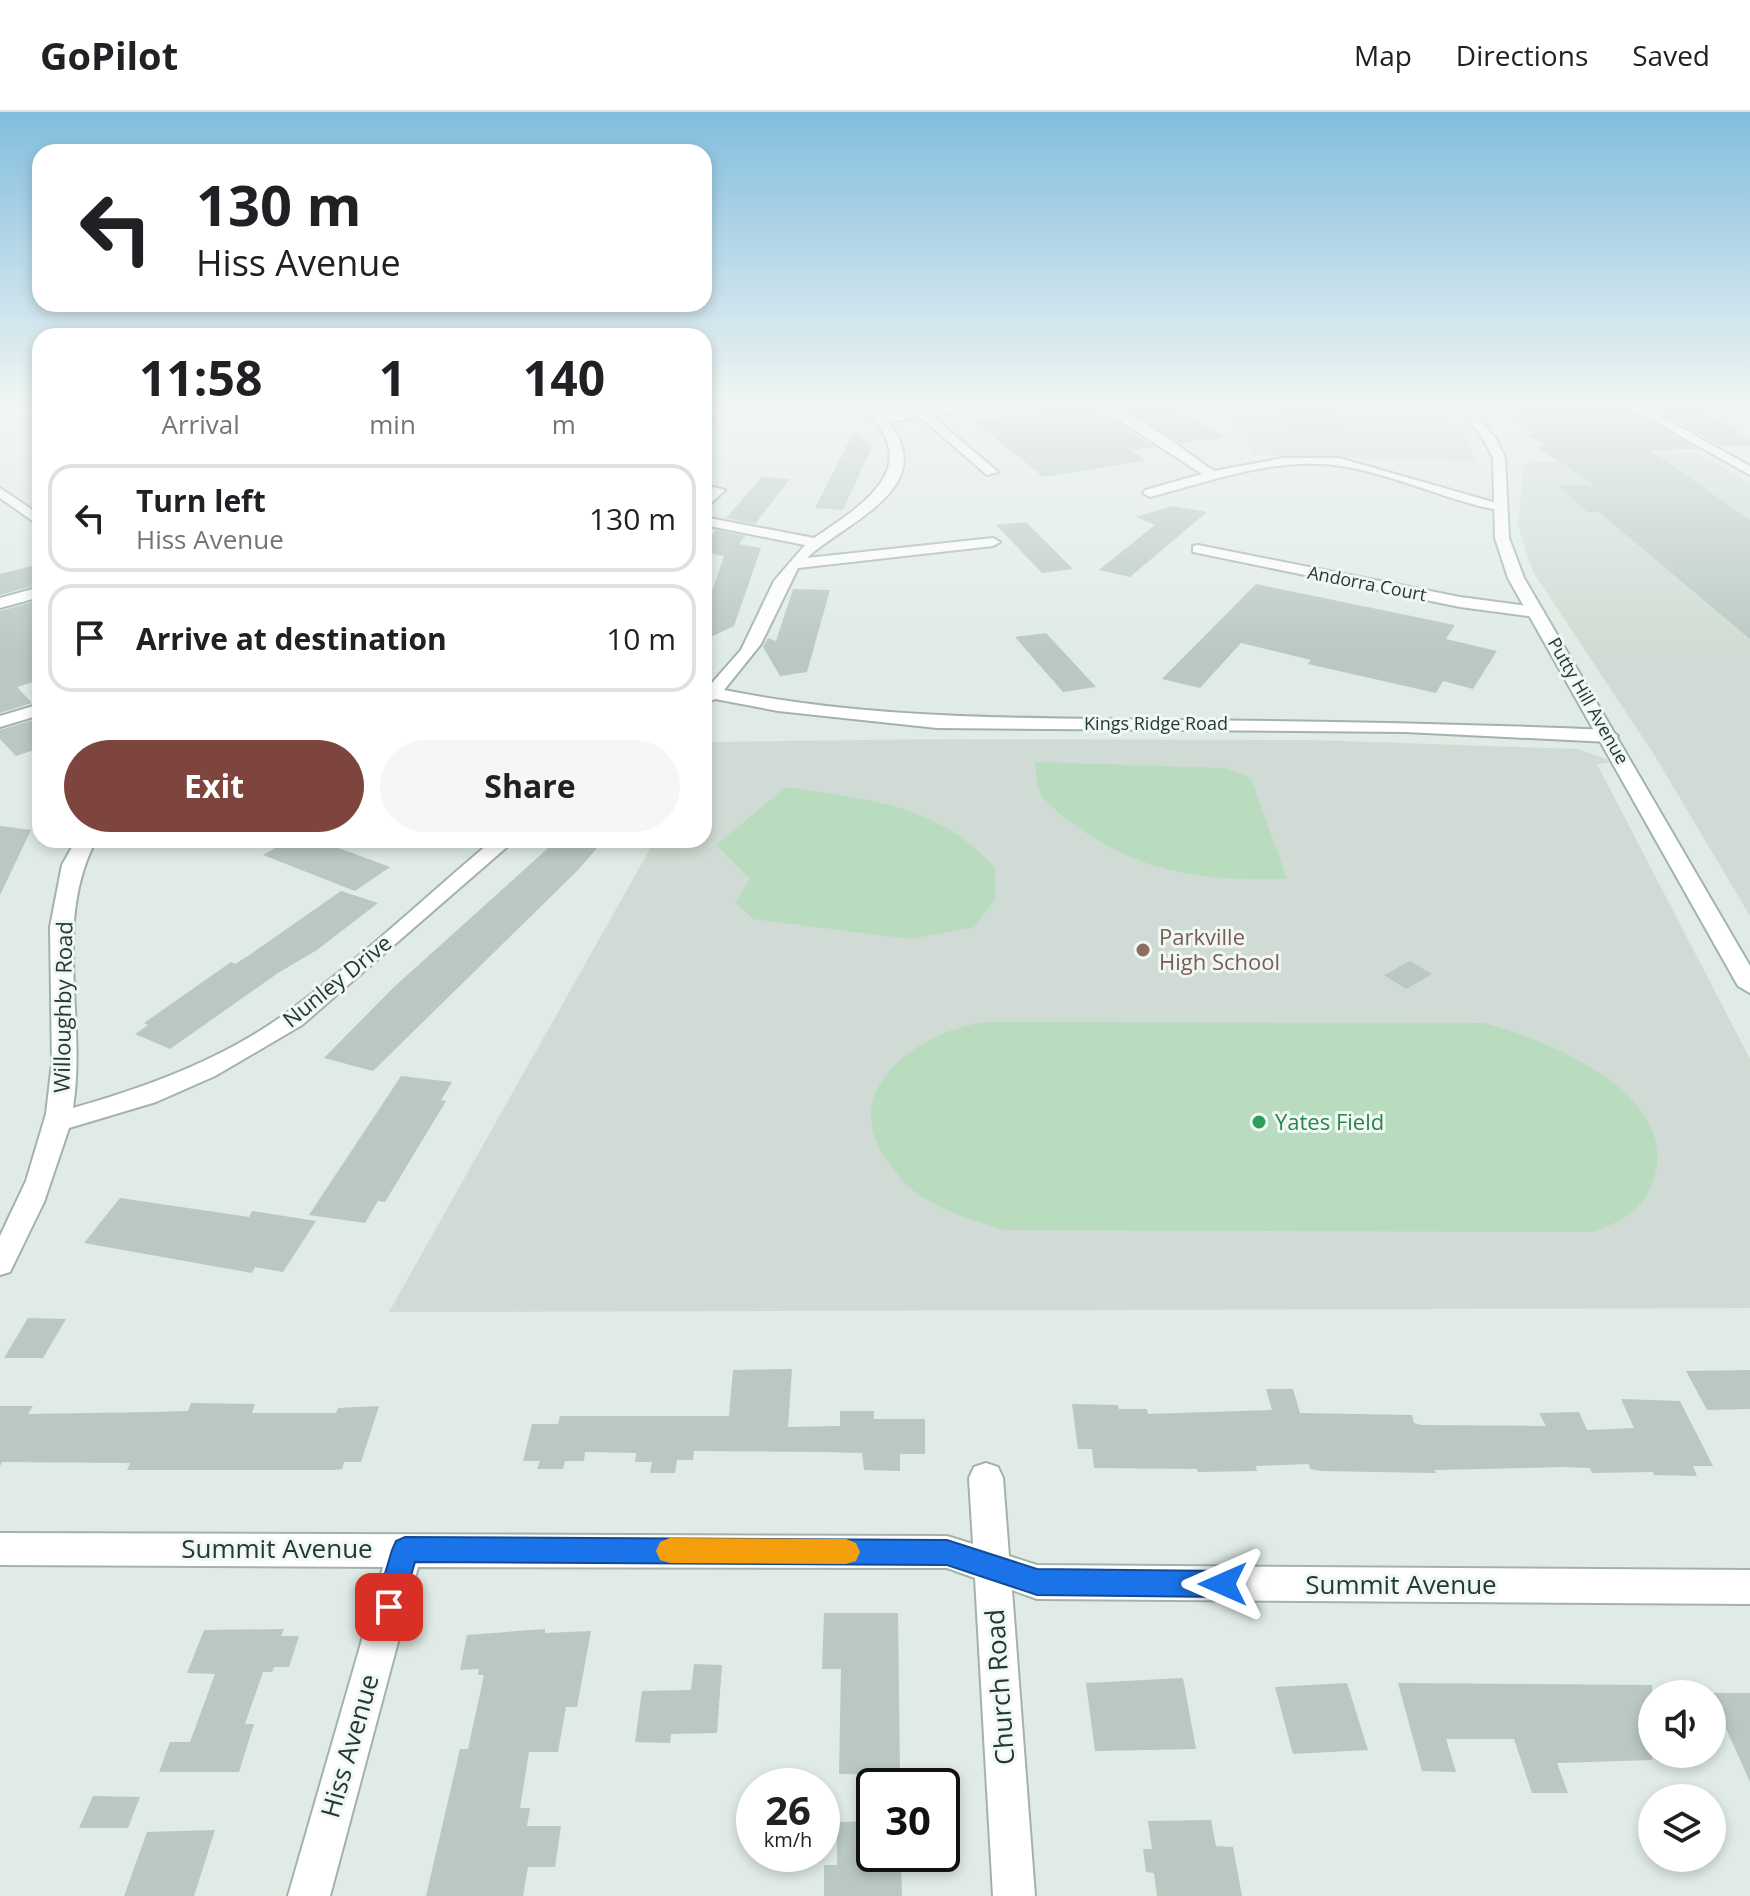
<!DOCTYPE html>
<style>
body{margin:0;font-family:"Open Sans",sans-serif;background:#f6f6f6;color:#202124;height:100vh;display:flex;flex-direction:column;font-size:30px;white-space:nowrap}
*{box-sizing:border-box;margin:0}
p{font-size:26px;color:#757577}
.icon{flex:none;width:44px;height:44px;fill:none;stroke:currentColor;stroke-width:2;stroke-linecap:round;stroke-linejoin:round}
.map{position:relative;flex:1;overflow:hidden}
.sheet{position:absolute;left:32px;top:216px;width:680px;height:520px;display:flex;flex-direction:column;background:#fff;border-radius:24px;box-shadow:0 4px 12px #0003}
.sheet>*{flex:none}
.hud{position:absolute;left:32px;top:32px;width:680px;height:168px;border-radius:24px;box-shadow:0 4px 12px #0003;background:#fff;color:#202124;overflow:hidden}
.tools{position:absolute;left:1638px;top:1568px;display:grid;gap:16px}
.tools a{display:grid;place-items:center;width:88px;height:88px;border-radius:50%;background:#fff;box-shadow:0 4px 12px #0003;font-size:40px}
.speed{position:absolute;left:736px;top:1656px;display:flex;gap:16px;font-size:40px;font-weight:700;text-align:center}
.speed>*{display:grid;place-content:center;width:104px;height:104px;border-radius:50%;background:#fff;box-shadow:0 4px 12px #0003;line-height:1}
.speed small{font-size:20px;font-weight:400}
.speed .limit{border:4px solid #111;border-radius:12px;background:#fff;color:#111}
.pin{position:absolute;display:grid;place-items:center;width:68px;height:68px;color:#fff;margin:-34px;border-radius:16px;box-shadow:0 4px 12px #0006}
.me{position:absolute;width:88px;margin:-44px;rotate:270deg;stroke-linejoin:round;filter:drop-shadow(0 0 6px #0008)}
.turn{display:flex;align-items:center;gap:28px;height:168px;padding:0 32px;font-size:36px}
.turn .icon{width:104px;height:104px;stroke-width:2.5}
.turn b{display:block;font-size:56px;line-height:68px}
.eta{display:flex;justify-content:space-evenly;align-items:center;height:136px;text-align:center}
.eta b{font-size:48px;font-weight:700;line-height:56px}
.primary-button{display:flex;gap:16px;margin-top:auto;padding:16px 32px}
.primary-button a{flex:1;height:92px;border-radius:48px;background:#7d453d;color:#fff;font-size:32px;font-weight:700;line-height:92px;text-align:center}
.primary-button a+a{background:#f6f6f6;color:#202124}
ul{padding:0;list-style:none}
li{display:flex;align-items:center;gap:24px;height:108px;margin:0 16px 12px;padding:0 16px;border:4px solid #e0e0e0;border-radius:24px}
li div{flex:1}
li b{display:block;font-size:30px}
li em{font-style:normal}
header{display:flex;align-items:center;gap:48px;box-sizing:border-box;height:112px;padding:0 40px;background:#fff;border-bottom:2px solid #e0e0e0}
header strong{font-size:38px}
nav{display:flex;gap:44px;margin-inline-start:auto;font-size:28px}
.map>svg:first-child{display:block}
</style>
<header>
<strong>GoPilot</strong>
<nav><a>Map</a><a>Directions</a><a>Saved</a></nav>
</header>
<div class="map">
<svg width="1750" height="1784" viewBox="0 0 1750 1784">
<rect width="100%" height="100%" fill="#e0ebe5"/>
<path fill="#cfdbd4" d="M 1222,294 L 1437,294 L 1460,318 L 1479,350 L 1254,343 Z
M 1695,340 L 1750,371 L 1750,804 L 1655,644 L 1533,460 L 1518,414 L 1524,351 Z
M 949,627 L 1313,628 L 1578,637 L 1606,647 L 1609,651 L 1597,652 L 1750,947 L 1750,1196 L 389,1200 L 655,728 L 704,728 L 704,642 L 710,630 Z"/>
<path fill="#b9dcbf" d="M 1035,650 L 1226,656 L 1251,666 L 1287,767 C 1204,769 1139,762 1071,710 C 1061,702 1046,692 1040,680 C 1036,673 1036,659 1035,650 Z
M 786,675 C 866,688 938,691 995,756 L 995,787 L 974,815 L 911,827 L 753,807 L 735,790 L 750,767 L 716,733 Z
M 985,910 L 1484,911 C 1545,927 1681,981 1654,1066 C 1644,1097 1622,1110 1592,1120 L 1004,1118 C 970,1107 938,1098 910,1076 C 902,1070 896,1060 890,1052 C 833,980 917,920 985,910 Z"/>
<path fill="#b9c8c1" d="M 1074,294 L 1087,294 L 1155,335 L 1131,338 L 1146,349 L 1043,365 L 974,309 Z
M 1112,294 L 1169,294 L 1227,325 L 1180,331 L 1141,306 Z
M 1274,294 L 1332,294 L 1350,317 L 1291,321 Z
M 1502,294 L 1624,294 L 1697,337 L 1651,339 L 1750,408 L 1750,527 L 1599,400 L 1588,400 L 1557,373 L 1595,373 L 1537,335 L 1546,335 L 1527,322 L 1535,321 L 1514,306 L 1521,306 Z
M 1649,294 L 1692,294 L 1740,319 L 1734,319 L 1750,327 L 1750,334 L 1723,335 Z
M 854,319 L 872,335 L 843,398 L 815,396 Z
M 762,365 L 790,367 L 755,412 L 726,406 Z
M 1172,394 L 1207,400 L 1130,465 L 1099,458 L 1155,413 L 1136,405 Z
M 1026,410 L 1073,457 L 1042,461 L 996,413 Z
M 716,418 L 745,424 L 739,432 L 761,436 L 734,514 L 704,528 L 704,503 L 724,444 L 704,440 L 704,433 Z
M 40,452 L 40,472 L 0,483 L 0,462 Z
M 1256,472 L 1455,513 L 1446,527 L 1497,539 L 1473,577 L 1443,569 L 1436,581 L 1308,552 L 1311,548 L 1241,531 L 1200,576 L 1162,567 Z
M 793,477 L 830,478 L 807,560 L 780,564 L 763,535 L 768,526 L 776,529 Z
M 40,488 L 40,568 L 17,575 L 32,591 L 0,601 L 0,499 Z
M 1046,521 L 1096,575 L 1063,580 L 1015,525 Z
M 40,606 L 40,636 L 16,644 L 0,627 L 0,618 Z
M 0,714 L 31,718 L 0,783 Z
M 289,728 L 317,728 L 390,755 L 355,779 L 263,743 Z
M 557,728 L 604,728 L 578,758 L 373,959 L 324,946 L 394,875 Z
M 341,779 L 378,791 L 317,838 L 278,861 L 170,937 L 135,922 L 148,913 L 144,911 L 231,850 L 235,852 L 248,844 Z
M 1410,849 L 1432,862 L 1406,877 L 1384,863 Z
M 401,964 L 452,970 L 441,988 L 446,989 L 385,1090 L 378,1089 L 365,1111 L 309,1103 Z
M 120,1086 L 249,1105 L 252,1099 L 316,1109 L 283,1160 L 255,1155 L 252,1161 L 84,1131 Z
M 28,1206 L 66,1207 L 43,1246 L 4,1246 Z
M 792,1257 L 788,1315 L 840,1314 L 840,1299 L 874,1299 L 874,1307 L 925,1307 L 925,1342 L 900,1342 L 900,1359 L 864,1358 L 862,1341 L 823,1340 L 694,1339 L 693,1348 L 677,1348 L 675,1361 L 650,1361 L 652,1350 L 635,1350 L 636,1341 L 585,1340 L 584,1349 L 565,1349 L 563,1357 L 537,1357 L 540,1349 L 523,1349 L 532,1312 L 558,1312 L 560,1304 L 729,1304 L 733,1258 Z
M 1750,1258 L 1750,1297 L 1707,1298 L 1686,1259 Z
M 1266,1277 L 1293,1277 L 1300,1301 L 1412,1303 L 1414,1311 L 1421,1313 L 1546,1314 L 1539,1301 L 1579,1300 L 1587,1318 L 1634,1316 L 1621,1287 L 1680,1289 L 1713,1354 L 1693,1354 L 1697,1364 L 1654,1363 L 1653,1360 L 1592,1361 L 1590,1356 L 1564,1355 L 1435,1358 L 1436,1361 L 1321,1359 L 1310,1357 L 1309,1352 L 1256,1354 L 1257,1359 L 1198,1360 L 1197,1357 L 1094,1356 L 1092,1337 L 1078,1337 L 1072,1292 L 1118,1293 L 1119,1297 L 1147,1297 L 1148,1302 L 1272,1298 Z
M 191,1291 L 255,1292 L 252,1301 L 336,1301 L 338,1296 L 379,1294 L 361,1350 L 344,1350 L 342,1357 L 335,1358 L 127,1358 L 130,1351 L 2,1350 L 0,1354 L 0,1294 L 33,1294 L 28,1302 L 153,1300 L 188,1299 Z
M 824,1501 L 898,1501 L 900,1663 L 839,1662 L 841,1557 L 822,1557 Z
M 284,1517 L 281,1524 L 299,1524 L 289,1555 L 274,1555 L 272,1560 L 263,1560 L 245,1612 L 254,1612 L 239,1660 L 159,1660 L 170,1630 L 190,1630 L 215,1562 L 187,1561 L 204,1518 Z
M 545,1517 L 545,1521 L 591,1519 L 577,1595 L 566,1595 L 558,1640 L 529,1640 L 520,1696 L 530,1696 L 527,1714 L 561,1714 L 555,1755 L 528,1755 L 523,1784 L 426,1784 L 460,1637 L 468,1637 L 484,1563 L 478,1563 L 479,1557 L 460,1558 L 467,1523 Z
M 694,1552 L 722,1553 L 717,1621 L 671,1622 L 670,1631 L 635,1630 L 642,1579 L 691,1578 Z
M 1183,1566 L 1196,1637 L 1095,1639 L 1086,1571 Z
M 1347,1571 L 1368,1638 L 1293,1642 L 1275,1575 Z
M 1398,1571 L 1652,1573 L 1652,1648 L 1557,1651 L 1568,1681 L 1532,1681 L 1514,1627 L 1446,1627 L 1456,1660 L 1422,1659 Z
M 1750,1581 L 1750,1670 L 1710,1581 Z
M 93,1684 L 140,1685 L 128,1716 L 79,1716 Z
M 1211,1708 L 1216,1734 L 1233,1735 L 1242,1784 L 1157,1784 L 1154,1761 L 1146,1760 L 1143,1737 L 1152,1737 L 1148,1709 Z
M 874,1709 L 874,1742 L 901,1742 L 902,1784 L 824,1784 L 824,1753 L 837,1753 L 837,1710 Z
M 215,1718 L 194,1784 L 124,1784 L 147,1720 Z"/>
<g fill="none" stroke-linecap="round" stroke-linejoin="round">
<g stroke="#a3b3ab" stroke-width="4">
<path id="street" d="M 859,294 L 880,298 L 881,303 L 952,294 L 989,294 L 932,304 L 998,360 L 987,363 L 920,305 L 888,310 C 942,376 843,411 807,446 L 993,426 L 1000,430 L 993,434 L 798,456 L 761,532 L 724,578 C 874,608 1026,606 1178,608 C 1322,609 1465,612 1609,618 L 1618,624 L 1609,630 L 1405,620 L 937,616 L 778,599 L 715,587 L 704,592 L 704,574 L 711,572 L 741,538 L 774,469 L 805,433 L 704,413 L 704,405 L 814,426 C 867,391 928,351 859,294 Z
M 1090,294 C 1134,294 1179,336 1214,359 L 1284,346 L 1339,346 L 1507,394 L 1500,398 L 1483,395 C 1435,383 1390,362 1342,354 C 1276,344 1212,369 1150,385 L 1143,381 L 1145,378 L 1202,362 L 1122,310 Z
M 1627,294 L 1642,294 L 1750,354 L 1750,363 Z
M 713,375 L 725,378 L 704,398 L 704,386 Z
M 0,376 L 40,403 L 40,414 L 0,386 Z
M 1198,433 L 1460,485 L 1536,495 L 1544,500 L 1536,505 L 1460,495 L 1193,440 L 1193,434 Z
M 40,592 L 40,603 L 0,615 L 0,604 Z
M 76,728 L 96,728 C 52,812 87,906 73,996 C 147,975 223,947 285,902 C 357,850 425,785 493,728 L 515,728 L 302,913 L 215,964 L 156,990 L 69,1016 L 44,1090 L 10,1160 L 0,1163 L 0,1124 L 26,1069 L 46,1002 L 52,951 L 50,815 L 62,753 Z
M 986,1351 L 998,1355 L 1003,1366 L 1009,1444 L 1037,1453 L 1750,1458 L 1750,1492 L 1037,1487 L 1012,1478 L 1035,1784 L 993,1784 L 975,1466 L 947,1456 L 418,1455 L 330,1784 L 288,1784 L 383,1455 L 0,1453 L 0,1421 L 947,1424 L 973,1432 L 969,1366 L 974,1355 Z"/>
</g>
<g stroke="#9fb6ac" stroke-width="4">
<path id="secondary" d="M 729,294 L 750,294 L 704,308 L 704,300 Z
M 1458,294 L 1470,294 L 1496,327 L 1505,346 L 1509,426 L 1524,466 L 1750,854 L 1750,881 L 1738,874 L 1508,466 L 1495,426 L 1493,346 L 1484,328 Z
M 40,475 L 40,485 L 0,496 L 0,486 Z"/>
</g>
<use href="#street" fill="#fff" fill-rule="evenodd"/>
<use href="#secondary" fill="#fff" fill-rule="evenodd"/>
</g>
<linearGradient id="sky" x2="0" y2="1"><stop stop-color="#82bdde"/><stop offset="0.54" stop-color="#f1f6f3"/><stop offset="1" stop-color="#f1f6f3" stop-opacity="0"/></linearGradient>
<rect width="1750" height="544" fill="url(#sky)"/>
<path fill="#1a73e8" stroke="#114b97" stroke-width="2" d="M 405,1425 L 947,1428 L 1037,1457 L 1223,1459 L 1233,1462 L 1237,1472 L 1233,1481 L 1223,1485 L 1037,1483 L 947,1453 L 415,1450 L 399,1505 L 389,1509 L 379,1505 L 375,1495 L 392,1438 L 396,1429 Z"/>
<path fill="#f59e0b" d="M 670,1426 L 846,1427 L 856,1431 L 860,1440 L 856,1449 L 846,1452 L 670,1451 L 660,1448 L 656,1439 L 660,1430 Z"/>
<circle fill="#8d6e63" stroke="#f1f7f3" stroke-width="3" cx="1143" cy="838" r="8"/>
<circle fill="#2e9e5b" stroke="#f1f7f3" stroke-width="3" cx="1259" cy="1010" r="8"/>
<g text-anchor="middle" stroke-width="6" stroke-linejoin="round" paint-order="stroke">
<g font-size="18" fill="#213b31" stroke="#f1f7f3">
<text transform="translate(1367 472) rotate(11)" y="6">Andorra Court</text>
<text transform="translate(1588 589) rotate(60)" y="6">Putty Hill Avenue</text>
<text x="1156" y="618">Kings Ridge Road</text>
</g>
<g font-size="22" fill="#785e54" stroke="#f1f7f3" text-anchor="start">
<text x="1159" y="833">Parkville<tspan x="1159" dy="25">High School</tspan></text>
</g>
<g font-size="22" fill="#213b31" stroke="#f1f7f3">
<text transform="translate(337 869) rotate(-39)" y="8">Nunley Drive</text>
<text transform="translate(63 895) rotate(-89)" y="8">Willoughby Road</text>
</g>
<g font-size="22" fill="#27864d" stroke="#f1f7f3" text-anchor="start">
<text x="1275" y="1018">Yates Field</text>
</g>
<g font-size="26" fill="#213b31" stroke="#f1f7f3">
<text x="277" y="1446">Summit Avenue</text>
<text x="1401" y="1482">Summit Avenue</text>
<text transform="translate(1000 1575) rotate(-94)" y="9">Church Road</text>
<text transform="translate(350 1634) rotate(-74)" y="9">Hiss Avenue</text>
</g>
</g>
</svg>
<div class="tools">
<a><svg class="icon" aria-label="sound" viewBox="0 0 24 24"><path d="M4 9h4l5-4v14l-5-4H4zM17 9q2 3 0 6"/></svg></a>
<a><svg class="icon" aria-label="layers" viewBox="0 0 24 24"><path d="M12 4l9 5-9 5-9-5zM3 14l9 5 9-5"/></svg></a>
</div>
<div class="speed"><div>26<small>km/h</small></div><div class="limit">30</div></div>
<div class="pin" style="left:389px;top:1495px;background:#d93025"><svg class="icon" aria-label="arrive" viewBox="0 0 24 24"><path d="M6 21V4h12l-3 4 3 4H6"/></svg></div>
<svg class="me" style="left:1223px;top:1472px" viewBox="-20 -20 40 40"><path d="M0-17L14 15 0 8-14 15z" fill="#1a73e8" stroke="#fff" stroke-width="4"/></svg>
<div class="hud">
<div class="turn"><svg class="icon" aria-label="left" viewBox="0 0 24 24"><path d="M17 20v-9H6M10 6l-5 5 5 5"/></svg><div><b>130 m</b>Hiss Avenue</div></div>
</div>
<section class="sheet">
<div class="eta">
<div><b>11:58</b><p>Arrival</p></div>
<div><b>1</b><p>min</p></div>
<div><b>140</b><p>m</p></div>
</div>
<ul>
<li><svg class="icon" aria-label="left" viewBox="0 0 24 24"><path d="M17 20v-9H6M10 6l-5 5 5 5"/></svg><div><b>Turn left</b><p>Hiss Avenue</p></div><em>130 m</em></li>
<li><svg class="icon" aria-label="arrive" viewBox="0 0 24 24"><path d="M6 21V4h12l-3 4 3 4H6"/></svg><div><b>Arrive at destination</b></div><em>10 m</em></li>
</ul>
<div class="primary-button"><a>Exit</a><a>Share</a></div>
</section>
</div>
